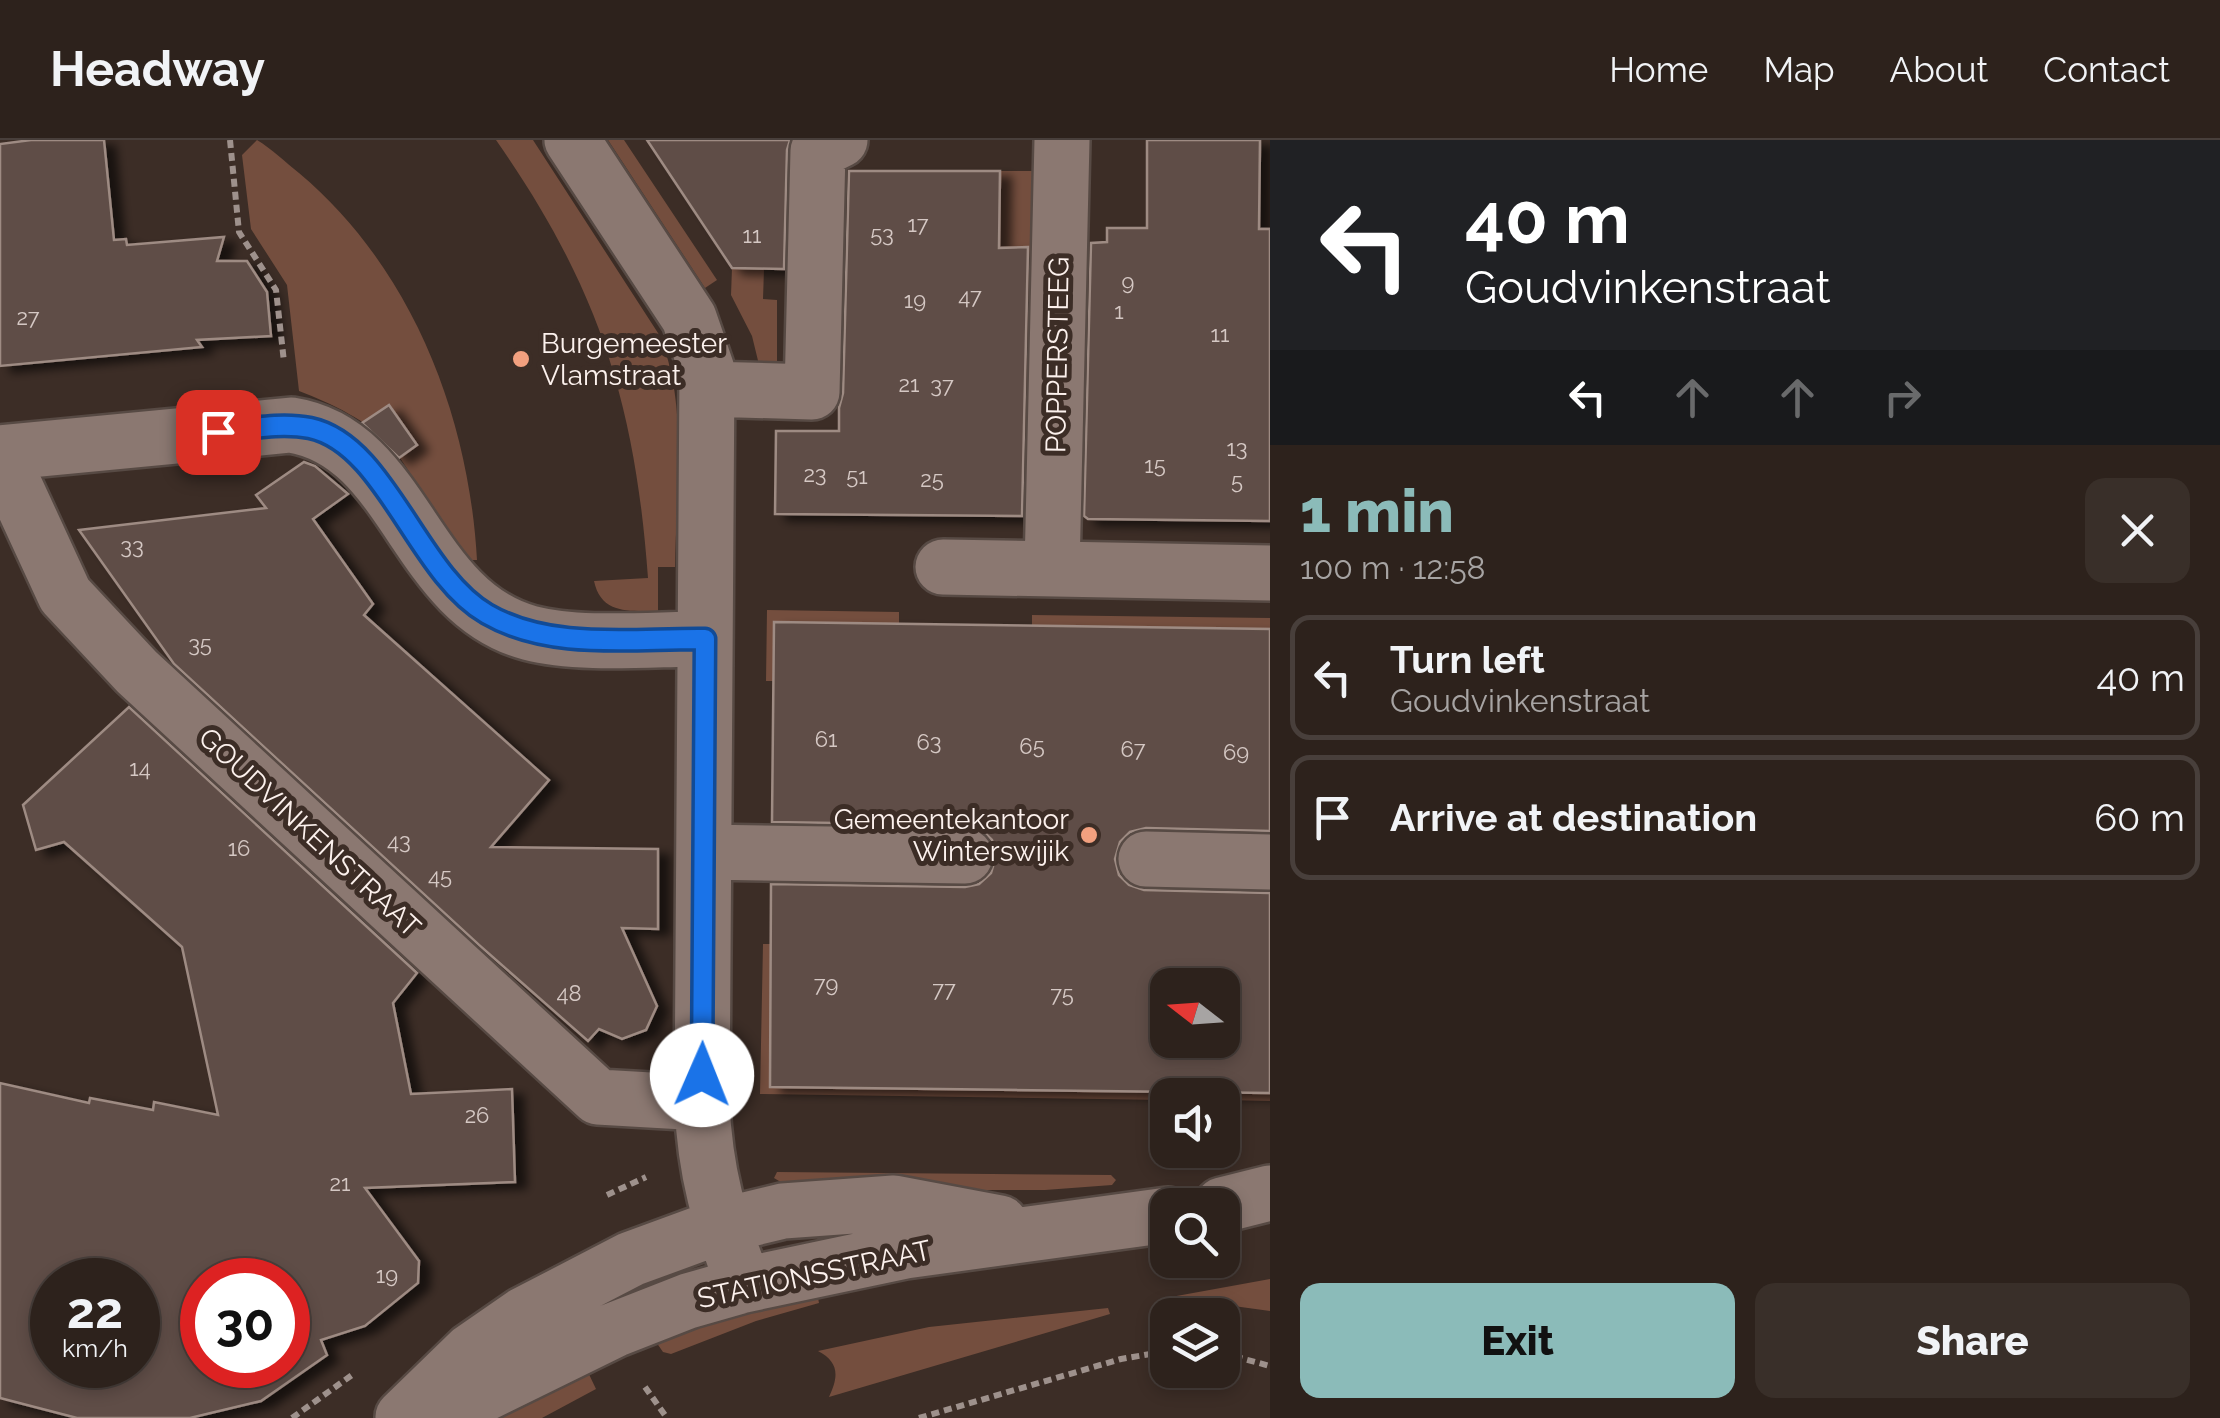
<!DOCTYPE html>
<meta charset="utf-8">
<style>
body{margin:0;font-family:Raleway,sans-serif;background:#392f29;color:#f1f3f6;height:100vh;display:flex;flex-direction:column;font-size:38px;white-space:nowrap}
*{box-sizing:border-box;margin:0}
p{font-size:32px;color:#a7a4a3}
.icon{flex:none;width:55px;height:55px;fill:none;stroke:currentColor;stroke-width:2;stroke-linecap:round;stroke-linejoin:round}
.map{position:relative;flex:1;overflow:hidden}
.drawer{display:flex;flex-direction:column;background:#2d221c;width:950px}
.drawer>*{flex:none}
.top-card{background:#202124;color:#fff;overflow:hidden}
.needle{width:65px;rotate:287deg}
.buttons{position:absolute;left:1150px;top:828px;display:grid;gap:20px}
.buttons a{display:grid;place-items:center;width:90px;height:90px;border-radius:20px;background:#2d221c;box-shadow:0 5px 15px #0003,0 0 0 2px #483f3b;font-size:50px}
.speed{position:absolute;left:30px;top:1118px;display:flex;gap:20px;font-size:50px;font-weight:700;text-align:center}
.speed>*{display:grid;place-content:center;width:130px;height:130px;border-radius:50%;background:#2d221c;box-shadow:0 5px 15px #0003,0 0 0 2px #483f3b;line-height:1}
.speed small{font-size:25px;font-weight:400}
.speed .limit{border:15px solid #d22;background:#fff;color:#111}
.pin{position:absolute;display:grid;place-items:center;width:85px;height:85px;color:#fff;margin:-42px;border-radius:20px;box-shadow:0 5px 15px #0006}
.me{position:absolute;width:110px;margin:-55px;rotate:1deg;stroke-linejoin:round;filter:drop-shadow(0 0 8px #0008)}
.turn{display:flex;align-items:center;gap:35px;height:210px;padding:0 30px;font-size:45px}
.turn .icon{width:130px;height:130px;stroke-width:2.5}
.turn b{display:block;font-size:70px;line-height:85px}
.lanes{display:flex;align-items:center;height:95px;padding:0 30px;background:#0003;justify-content:center;gap:50px;direction:ltr}
.lanes .off{opacity:.35}
.round{display:grid;place-items:center;flex:none;width:105px;height:105px;border-radius:20px;background:#392f29}
.overview{display:flex;align-items:center;justify-content:space-between;height:170px;padding:0 30px}
h1{font-size:60px;font-weight:800;line-height:75px;color:#8bbbb9}
.button{display:flex;gap:20px;margin-top:auto;padding:20px 30px}
.button a{flex:1;height:115px;border-radius:20px;background:#8bbbb9;color:#111;font-size:40px;font-weight:800;line-height:115px;text-align:center}
.button a+a{background:#392f29;color:#f1f3f6}
ul{padding:0;list-style:none}
li{display:flex;align-items:center;gap:30px;height:125px;margin:0 20px 15px;padding:0 10px;border:5px solid #483f3b;border-radius:20px}
li div{flex:1}
li b{display:block;font-size:38px}
li em{font-style:normal}
header{display:flex;align-items:center;gap:60px;box-sizing:border-box;height:140px;padding:0 50px;background:#2d221c;border-bottom:2px solid #483f3b}
header strong{font-size:48px}
nav{display:flex;gap:55px;margin-inline-start:auto;font-size:35px}
main{display:flex;flex:1;min-height:0}
.map>svg:first-child{display:block}
</style>
<header>
<strong>Headway</strong>
<nav><a>Home</a><a>Map</a><a>About</a><a>Contact</a></nav>
</header>
<main>
<div class="map">
<svg width="1270" height="1278" viewBox="0 0 1270 1278">
<defs>
<filter id="shadow"><feDropShadow dx="11" dy="6" stdDeviation="5" flood-color="#0009"/></filter>
</defs>
<rect width="100%" height="100%" fill="#3c2d26"/>
<path fill="#744e3e" d="M 257,0 C 272,9 285,22 299,33 C 412,128 469,276 477,420 L 468,420 L 392,306 C 366,280 333,264 299,251 L 287,145 L 251,89 L 242,15 Z
M 496,0 L 533,0 L 658,193 C 689,259 676,354 675,427 L 658,427 L 658,471 C 631,471 601,475 594,441 L 648,438 C 635,261 598,146 496,0 Z
M 608,0 L 624,0 L 717,140 L 705,148 Z
M 1000,31 L 1035,31 L 1031,293 L 984,293 L 999,108 Z
M 732,128 L 764,129 L 763,159 L 777,160 L 777,237 L 762,237 L 752,196 L 731,155 Z
M 767,470 L 899,472 L 899,484 L 775,482 L 773,541 L 766,541 Z
M 1032,475 L 1270,478 L 1270,489 L 1032,486 Z
M 763,804 L 771,804 L 770,947 L 1270,953 L 1270,961 L 1223,960 L 1222,955 L 1168,955 L 1167,960 L 760,954 Z
M 777,1032 L 1111,1035 L 1116,1040 L 1112,1045 L 1045,1050 L 794,1050 L 774,1038 Z
M 1270,1139 L 1270,1171 L 1219,1164 L 1161,1164 L 1160,1159 Z
M 817,1153 L 819,1163 L 756,1181 L 671,1214 L 663,1212 L 654,1199 L 696,1184 Z
M 1108,1168 L 1110,1174 L 829,1257 C 839,1236 839,1222 818,1211 L 929,1187 Z
M 586,1228 L 596,1249 L 542,1278 L 490,1278 Z"/>
<path fill="#5f4e47" stroke="#9e8b83" stroke-width="2.5" fill-rule="evenodd" filter="url(#shadow)" d="M 31,0 L 104,0 L 114,100 L 126,99 L 127,105 L 224,97 L 217,121 L 247,121 L 267,152 L 271,196 L 197,200 L 202,207 L 0,226 L 0,4 Z
M 647,0 L 790,0 L 787,10 L 784,129 L 732,128 Z
M 1147,0 L 1260,0 L 1259,89 L 1270,89 L 1270,381 L 1088,379 L 1084,376 L 1091,103 L 1107,102 L 1107,88 L 1147,88 Z
M 849,31 L 1000,31 L 999,108 L 1028,107 L 1022,376 L 775,374 L 776,291 L 839,291 L 839,268 L 843,253 Z
M 389,265 L 417,305 L 399,318 L 362,283 Z
M 304,322 L 315,326 L 348,354 L 313,379 L 373,464 L 364,475 L 549,640 L 491,707 L 658,709 L 658,789 L 622,788 L 657,866 L 646,890 L 622,899 L 599,889 L 588,901 L 479,805 L 174,524 L 79,390 L 266,368 L 256,355 Z
M 774,482 L 1270,489 L 1270,691 L 1146,688 L 1130,692 L 1120,702 L 1115,719 L 1119,735 L 1129,745 L 1144,750 L 1270,753 L 1270,953 L 770,947 L 771,744 L 965,747 L 979,744 L 991,733 L 996,716 L 992,700 L 982,690 L 965,685 L 772,682 ZM 1168,845 L 1222,845 L 1222,900 L 1168,900 Z
M 129,567 L 417,833 L 393,863 L 411,954 L 512,949 L 515,1042 L 365,1048 L 419,1121 L 418,1143 L 365,1186 L 321,1200 L 327,1215 L 261,1261 L 190,1278 L 77,1278 L 0,1258 L 0,943 L 89,963 L 90,958 L 153,970 L 154,962 L 218,975 L 182,807 L 64,702 L 36,710 L 23,665 ZM 52,1140 L 138,1140 L 138,1225 L 52,1225 ZM 202,1140 L 288,1140 L 288,1225 L 202,1225 Z"/>
<g fill="none" stroke-linecap="round" stroke-linejoin="round">
<g stroke="#574a44" stroke-width="60">
<path id="minor" d="M 572,0 L 689,178 L 707,230 L 702,963 C 705,1033 719,1080 744,1145
M 707,249 L 812,252 L 818,11 L 840,0
M 0,313 L 291,285 C 406,303 413,462 530,493 C 579,506 653,499 705,499
M 0,314 L 65,455 L 137,532 L 598,957 L 702,963
M 943,427 L 1270,433
M 1052,429 L 1062,0
M 704,712 L 965,716
M 1146,719 L 1270,722
M 1222,1065 L 1270,1053
M 403,1277 L 471,1211 L 523,1175 L 631,1119 L 721,1086 L 783,1071 L 894,1063 L 1000,1083
M 435,1278 L 614,1190 L 688,1161 L 744,1145 L 905,1111 L 1168,1075"/>
</g>
<path stroke="#9e918c" stroke-width="6" stroke-dasharray="8 5" stroke-linecap="butt" d="M 230,0 L 239,92 L 276,150 L 284,222
M 607,1055 L 646,1037
M 1222,1213 L 1270,1226
M 645,1247 L 667,1278
M 292,1278 L 352,1235
M 919,1278 L 1121,1219 L 1168,1211"/>
<use href="#minor" stroke="#8b7871" stroke-width="55"/>
</g>
<g fill="none" stroke-linecap="round" stroke-linejoin="round">
<g stroke="#114b97" stroke-width="25">
<path id="route" d="M 218,292 C 248,289 281,282 310,288 C 386,304 417,434 487,474 C 551,511 633,498 705,499 L 702,935"/>
</g>
<use href="#route" stroke="#1a73e8" stroke-width="18"/>
</g>
<g fill="#f2a07f" stroke="#3c2d26" stroke-width="4">
<circle cx="521" cy="219" r="10"/>
<circle cx="1089" cy="695" r="10"/>
</g>
<g text-anchor="middle" stroke-width="10" stroke-linejoin="round" paint-order="stroke">
<g font-size="22" fill="#d5c8c4">
<text x="918" y="92">17</text>
<text x="882" y="102">53</text>
<text x="752" y="103">11</text>
<text x="1128" y="150">9</text>
<text x="970" y="164">47</text>
<text x="915" y="168">19</text>
<text x="1119" y="179">1</text>
<text x="28" y="185">27</text>
<text x="1220" y="202">11</text>
<text x="909" y="252">21</text>
<text x="942" y="253">37</text>
<text x="1237" y="316">13</text>
<text x="1155" y="333">15</text>
<text x="815" y="342">23</text>
<text x="857" y="344">51</text>
<text x="932" y="347">25</text>
<text x="1237" y="349">5</text>
<text x="132" y="414">33</text>
<text x="200" y="512">35</text>
<text x="826" y="607">61</text>
<text x="929" y="610">63</text>
<text x="1032" y="614">65</text>
<text x="1133" y="617">67</text>
<text x="1236" y="620">69</text>
<text x="140" y="636">14</text>
<text x="399" y="709">43</text>
<text x="239" y="716">16</text>
<text x="440" y="744">45</text>
<text x="826" y="852">79</text>
<text x="944" y="857">77</text>
<text x="569" y="861">48</text>
<text x="1062" y="862">75</text>
<text x="477" y="983">26</text>
<text x="340" y="1051">21</text>
<text x="387" y="1143">19</text>
</g>
<g font-size="28" fill="#fcf1ed" stroke="#3c2d26" text-anchor="start">
<text x="541" y="213">Burgemeester<tspan x="541" dy="32">Vlamstraat</tspan></text>
<text x="1069" y="689" text-anchor="end">Gemeentekantoor<tspan x="1069" dy="32">Winterswijik</tspan></text>
</g>
<g font-size="28" fill="#fcf1ed" stroke="#3c2d26">
<text transform="translate(1057 215) rotate(-89)" y="10">POPPERSTEEG</text>
<text transform="translate(310 692) rotate(43)" y="10">GOUDVINKENSTRAAT</text>
<text transform="translate(814 1134) rotate(-12)" y="10">STATIONSSTRAAT</text>
</g>
</g>
</svg>
<div class="buttons">
<a><svg class="needle" viewBox="-14 -14 28 28"><path d="M0-13l5 13h-10z" fill="#e53935"/><path d="M0 13l5-13h-10z" fill="#a7a4a3"/></svg></a>
<a><svg class="icon" aria-label="sound" viewBox="0 0 24 24"><path d="M4 9h4l5-4v14l-5-4H4zM17 9q2 3 0 6"/></svg></a>
<a><svg class="icon" aria-label="search" viewBox="0 0 24 24"><circle cx="10" cy="10" r="6"/><path d="M15 15l6 6"/></svg></a>
<a><svg class="icon" aria-label="layers" viewBox="0 0 24 24"><path d="M12 4l9 5-9 5-9-5zM3 14l9 5 9-5"/></svg></a>
</div>
<div class="speed"><div>22<small>km/h</small></div><div class="limit">30</div></div>
<div class="pin" style="left:218px;top:292px;background:#d93025"><svg class="icon" aria-label="arrive" viewBox="0 0 24 24"><path d="M6 21V4h12l-3 4 3 4H6"/></svg></div>
<svg class="me" style="left:702px;top:935px" viewBox="-20 -20 40 40"><circle r="19" fill="#fff"/><path d="M0-13L10 11 0 6-10 11z" fill="#1a73e8"/></svg>
</div>
<section class="drawer">
<div class="top-card">
<div class="turn"><svg class="icon" aria-label="left" viewBox="0 0 24 24"><path d="M17 20v-9H6M10 6l-5 5 5 5"/></svg><div><b>40 m</b>Goudvinkenstraat</div></div>
<div class="lanes"><svg class="icon" aria-label="left" viewBox="0 0 24 24"><path d="M17 20v-9H6M10 6l-5 5 5 5"/></svg><svg class="icon off" aria-label="ahead" viewBox="0 0 24 24"><path d="M12 20V5M6 11l6-6 6 6"/></svg><svg class="icon off" aria-label="ahead" viewBox="0 0 24 24"><path d="M12 20V5M6 11l6-6 6 6"/></svg><svg class="icon off" aria-label="right" viewBox="0 0 24 24"><path d="M7 20v-9h11M14 6l5 5-5 5"/></svg></div>
</div>
<div class="overview"><div><h1>1 min</h1><p>100 m · 12:58</p></div><a class="round"><svg class="icon" aria-label="close" viewBox="0 0 24 24"><path d="M6 6l12 12M18 6L6 18"/></svg></a></div>
<ul>
<li><svg class="icon" aria-label="left" viewBox="0 0 24 24"><path d="M17 20v-9H6M10 6l-5 5 5 5"/></svg><div><b>Turn left</b><p>Goudvinkenstraat</p></div><em>40 m</em></li>
<li><svg class="icon" aria-label="arrive" viewBox="0 0 24 24"><path d="M6 21V4h12l-3 4 3 4H6"/></svg><div><b>Arrive at destination</b></div><em>60 m</em></li>
</ul>
<div class="button"><a>Exit</a><a>Share</a></div>
</section>
</main>
